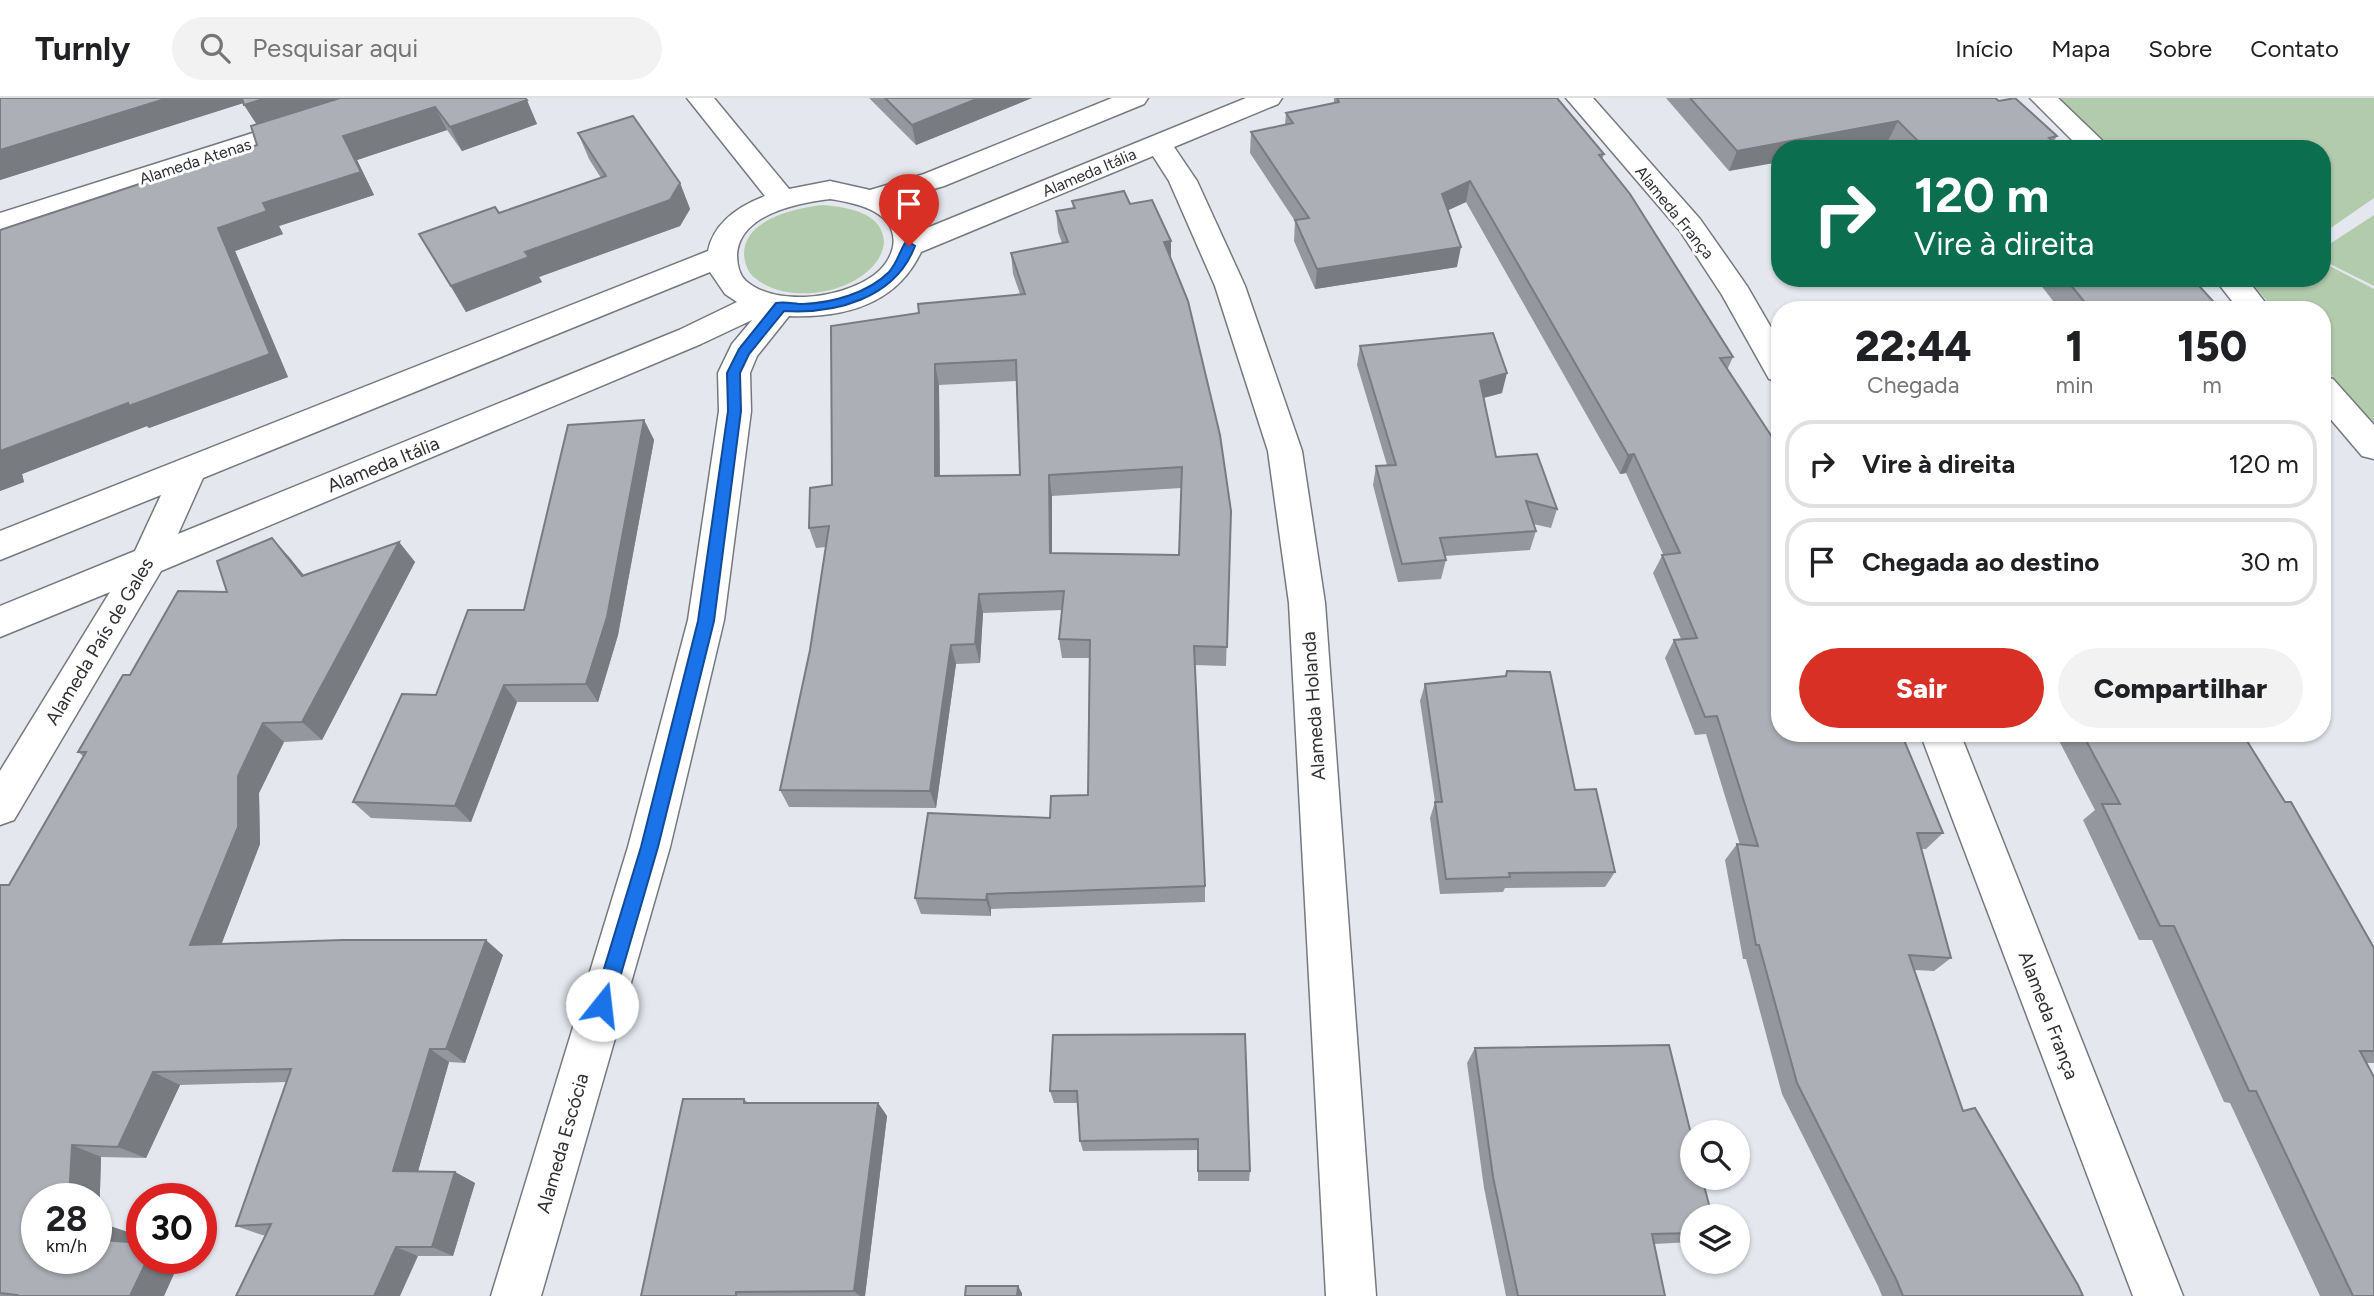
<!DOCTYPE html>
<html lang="pt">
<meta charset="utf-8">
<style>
body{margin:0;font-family:Figtree,sans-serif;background:#f2f2f2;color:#202124;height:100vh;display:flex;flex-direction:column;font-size:26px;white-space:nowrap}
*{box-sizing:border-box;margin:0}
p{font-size:23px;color:#757577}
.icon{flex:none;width:38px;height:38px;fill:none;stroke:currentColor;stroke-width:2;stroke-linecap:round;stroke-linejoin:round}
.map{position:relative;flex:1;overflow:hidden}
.side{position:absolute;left:1771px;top:203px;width:560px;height:441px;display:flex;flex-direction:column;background:#fff;border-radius:28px;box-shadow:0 2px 5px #0004}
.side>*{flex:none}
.hud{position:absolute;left:1771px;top:42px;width:560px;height:147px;border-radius:28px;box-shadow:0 2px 5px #0004;background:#0b6e4f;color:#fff;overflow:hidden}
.fabs{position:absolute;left:1680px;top:1022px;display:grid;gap:14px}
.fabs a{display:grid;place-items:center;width:70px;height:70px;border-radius:50%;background:#fff;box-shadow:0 2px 5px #0004;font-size:35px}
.speed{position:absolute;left:21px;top:1085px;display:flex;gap:14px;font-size:35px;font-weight:700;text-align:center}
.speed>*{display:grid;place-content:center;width:91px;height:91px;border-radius:50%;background:#fff;box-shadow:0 2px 5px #0004;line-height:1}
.speed small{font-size:18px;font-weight:400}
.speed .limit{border:10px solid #d22;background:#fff;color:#111}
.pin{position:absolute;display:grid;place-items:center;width:60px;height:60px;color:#fff;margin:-72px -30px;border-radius:50% 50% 50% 0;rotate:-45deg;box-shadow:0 0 7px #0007}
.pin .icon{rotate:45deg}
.me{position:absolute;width:77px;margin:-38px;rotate:16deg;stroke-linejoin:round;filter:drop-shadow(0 0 5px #0008)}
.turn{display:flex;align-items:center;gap:24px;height:147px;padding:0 28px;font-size:32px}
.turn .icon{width:91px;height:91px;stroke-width:2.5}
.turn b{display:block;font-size:49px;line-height:60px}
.eta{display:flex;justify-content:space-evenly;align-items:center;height:119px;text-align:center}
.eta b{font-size:42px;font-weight:800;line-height:49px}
.button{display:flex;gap:14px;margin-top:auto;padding:14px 28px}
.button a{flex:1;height:80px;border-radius:42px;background:#d93025;color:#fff;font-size:28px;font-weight:800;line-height:80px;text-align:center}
.button a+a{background:#f2f2f2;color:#202124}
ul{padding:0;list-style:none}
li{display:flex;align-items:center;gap:21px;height:88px;margin:0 14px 10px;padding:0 14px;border:4px solid #e0e0e0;border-radius:28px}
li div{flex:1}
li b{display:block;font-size:26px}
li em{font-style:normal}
header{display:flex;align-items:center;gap:42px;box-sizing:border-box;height:98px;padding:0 35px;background:#fff;border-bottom:2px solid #e0e0e0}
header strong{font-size:33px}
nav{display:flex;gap:38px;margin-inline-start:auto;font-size:24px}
.search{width:490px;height:63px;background:#f2f2f2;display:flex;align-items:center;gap:18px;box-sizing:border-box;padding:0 24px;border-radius:38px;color:#757577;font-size:26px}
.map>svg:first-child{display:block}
</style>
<header>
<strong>Turnly</strong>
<div class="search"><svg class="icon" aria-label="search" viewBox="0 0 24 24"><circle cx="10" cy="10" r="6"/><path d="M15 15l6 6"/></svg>Pesquisar aqui</div>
<nav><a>Início</a><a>Mapa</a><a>Sobre</a><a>Contato</a></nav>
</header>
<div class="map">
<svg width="2374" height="1198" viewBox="0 0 2374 1198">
<rect width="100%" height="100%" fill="#e4e8ee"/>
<path fill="#b3cbad" d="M 2059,0 L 2374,0 L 2374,100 L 2322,136 L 2322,51 L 2112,51 Z
M 823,107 C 846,109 884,114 884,145 C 883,153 879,162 873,168 C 847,197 787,206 755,180 C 748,175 745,166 744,157 C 743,121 796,110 823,107 Z
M 2374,117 L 2374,188 L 2322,162 L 2322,151 Z
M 2322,164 L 2374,191 L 2374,327 L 2322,266 L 2322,212 L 2275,212 L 2247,180 L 2322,180 Z"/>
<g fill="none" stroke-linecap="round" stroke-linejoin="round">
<g stroke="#75797e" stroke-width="3">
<path id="minor" d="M 363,0 L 403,0 L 399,6 L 0,134 L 0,115 Z
M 687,0 L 714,0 L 789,91 L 830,83 L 870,92 L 924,76 L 1112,0 L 1148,0 L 1144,6 L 944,88 L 896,102 L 915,119 L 922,132 L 1246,0 L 1282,0 L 1278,6 L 1174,49 L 1197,83 L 1245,188 L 1302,353 L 1325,505 L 1376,1198 L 1326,1198 L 1289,505 L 1268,353 L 1215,188 L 1169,83 L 1153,58 L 921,154 C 896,207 844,220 789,218 L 757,258 L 750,275 L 751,313 L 724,522 L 670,749 L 541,1198 L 491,1198 L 628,749 L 688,522 L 719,313 L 718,275 L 732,246 L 752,222 L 701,246 L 161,473 L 14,722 L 0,727 L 0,673 L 110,494 L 0,539 L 0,508 L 135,453 L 161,397 L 0,462 L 0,433 L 708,153 C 714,124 739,108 765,98 ZM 830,101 C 857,105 899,114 893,149 C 891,158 886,166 880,172 C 851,200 776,211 745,182 C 739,176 737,165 737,157 C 739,116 798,105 830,101 ZM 710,174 L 725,196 L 737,204 L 679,232 L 178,436 L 203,380 Z
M 1566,0 L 1593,0 L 1700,121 L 1747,188 L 1780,245 L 1780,284 L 1769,281 L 1722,197 L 1680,133 Z
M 2030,0 L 2058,0 L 2111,51 L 2081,51 Z
M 2214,180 L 2246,180 L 2271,212 L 2239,212 Z
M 2322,278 L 2333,281 L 2374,327 L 2374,361 L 2362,358 L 2322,311 Z
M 1920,635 L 1960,635 L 2183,1198 L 2133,1198 Z"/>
</g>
<use href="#minor" fill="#fff" fill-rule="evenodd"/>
</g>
<path fill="#94979d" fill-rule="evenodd" d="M 0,0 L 525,0 L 537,26 L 462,53 L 447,32 L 357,62 L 374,97 L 279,128 L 283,136 L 235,153 L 288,279 L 149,330 L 147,328 L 22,376 L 24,384 L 0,393 L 0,132 L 257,47 L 257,26 L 243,5 L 0,82 Z
M 869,0 L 1032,0 L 916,47 Z
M 1334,0 L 1557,0 L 1604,56 L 1602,62 L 1733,259 L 1727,272 L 1780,635 L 1943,735 L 1926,751 L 1921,751 L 1951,860 L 1934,873 L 1914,872 L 1963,1013 L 2083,1198 L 1882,1198 L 1878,1188 L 1782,996 L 1746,861 L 1743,861 L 1725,762 L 1737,746 L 1740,747 L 1706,636 L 1695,637 L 1665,560 L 1674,542 L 1681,541 L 1653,475 L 1663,456 L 1626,375 L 1620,376 L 1466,104 L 1448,112 L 1457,169 L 1315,191 L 1294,143 L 1295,123 L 1250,55 L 1251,34 L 1285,27 L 1286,15 L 1334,5 Z
M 1666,0 L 1995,0 L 2057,38 L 2054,43 L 2062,51 L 1895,51 L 1888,43 L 1849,51 L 1780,51 L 1729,73 Z
M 578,35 L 680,85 L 690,111 L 680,128 L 539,179 L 542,184 L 466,214 L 419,136 L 499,115 L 601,80 L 589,61 Z
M 1072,103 L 1130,106 L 1171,162 L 1231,413 L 1226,568 L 1194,567 L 1205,788 L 1205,804 L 991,811 L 991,818 L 921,816 L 915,800 L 1088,697 L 1089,560 L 1062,560 L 1059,541 L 1062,512 L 983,515 L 980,565 L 956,566 L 936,710 L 789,709 L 780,692 L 810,552 L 826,449 L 816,450 L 809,430 L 832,387 L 919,215 L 1020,196 L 1013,176 L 1011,155 L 1062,145 L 1058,134 L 1056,113 L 1073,110 ZM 1016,283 L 1020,377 L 940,378 L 939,287 ZM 1181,390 L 1179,457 L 1052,455 L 1052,398 Z
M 2023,180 L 2192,180 L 2221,212 L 2060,212 L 2040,186 L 2029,188 Z
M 1360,248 L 1502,295 L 1484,300 L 1496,359 L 1557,411 L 1551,430 L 1533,426 L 1536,433 L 1530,452 L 1445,458 L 1446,462 L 1441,481 L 1398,484 L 1373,387 L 1376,368 L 1387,367 L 1357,267 Z
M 644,322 L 654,342 L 618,537 L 598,604 L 517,604 L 471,724 L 371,720 L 353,704 L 436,597 L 524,512 Z
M 272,440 L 304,477 L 399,444 L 415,464 L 322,642 L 284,644 L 259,695 L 260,746 L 221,846 L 503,857 L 465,965 L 449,964 L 418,1073 L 455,1074 L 475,1085 L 453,1158 L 418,1158 L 262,1137 L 236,1128 L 287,984 L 180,987 L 146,1060 L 101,1059 L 99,1125 L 140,1138 L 136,1145 L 181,1160 L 164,1198 L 0,1198 L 0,787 L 9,787 L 84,659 L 78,654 L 130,577 L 227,494 Z
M 1507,573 L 1575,692 L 1615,774 L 1605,789 L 1505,790 L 1503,794 L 1440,796 L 1430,720 L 1435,704 L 1420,603 L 1425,586 L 1505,578 Z
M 2055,635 L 2242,635 L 2374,850 L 2374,965 L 2367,965 L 2374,1198 L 2320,1198 L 2230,1005 L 2224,1004 L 2152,842 L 2139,842 L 2083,722 L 2095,712 Z
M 1053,937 L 1250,1073 L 1249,1083 L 1198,1083 L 1198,1052 L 1083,1053 L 1080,1043 L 1078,1005 L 1054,1005 L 1050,993 Z
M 1475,950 L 1692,1118 L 1692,1144 L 1654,1146 L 1665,1198 L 1506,1198 L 1484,1090 L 1467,965 Z
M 744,1001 L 748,1005 L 878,1005 L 887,1018 L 865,1198 L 641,1198 Z"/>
<path fill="#787b7f" d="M 168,0 L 248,0 L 250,3 L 0,82 L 0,52 Z
M 266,0 L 354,0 L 259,30 L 244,7 Z
M 979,0 L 1032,0 L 916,47 L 912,27 Z
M 527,2 L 537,26 L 462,53 L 450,29 Z
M 435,9 L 447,32 L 357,62 L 374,97 L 279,128 L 283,136 L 235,153 L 288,279 L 149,330 L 147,328 L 22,376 L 24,384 L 0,393 L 0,353 L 128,305 L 218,130 L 263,105 L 343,38 Z
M 1898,23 L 1888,43 L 1849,51 L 1780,51 L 1780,64 L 1729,73 L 1737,53 Z
M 1470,83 L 1466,104 L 1438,117 L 1442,96 Z
M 680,85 L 690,111 L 680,128 L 539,179 L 542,184 L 466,214 L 451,188 Z
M 1171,143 L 1171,164 L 1164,144 Z
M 1461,149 L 1457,169 L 1315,191 L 1317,171 Z
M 935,266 L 939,287 L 940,398 L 935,378 Z
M 1507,275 L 1502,295 L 1475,302 L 1480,283 Z
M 644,322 L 654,342 L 618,537 L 598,604 L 586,586 Z
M 1634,356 L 1626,375 L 1620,376 L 1628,357 Z
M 1049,377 L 1052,398 L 1052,474 L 1050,455 Z
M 272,440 L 290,460 L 320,498 L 302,478 Z
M 399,444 L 415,464 L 322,642 L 302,624 Z
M 979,496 L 983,515 L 980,565 L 975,546 Z
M 951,547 L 956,566 L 936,710 L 930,693 Z
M 504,587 L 517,604 L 471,724 L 455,708 Z
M 263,625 L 284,644 L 259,695 L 260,746 L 215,863 L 190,847 L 238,678 Z
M 987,796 L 991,811 L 991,818 L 986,802 Z
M 486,842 L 503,857 L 465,965 L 446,951 Z
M 430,951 L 449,964 L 415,1084 L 393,1073 Z
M 153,974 L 180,987 L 146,1060 L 118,1049 Z
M 878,1005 L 887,1018 L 865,1198 L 860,1198 L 854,1193 Z
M 72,1047 L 101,1059 L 99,1125 L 96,1124 L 96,1101 L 69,1101 Z
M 455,1074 L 475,1085 L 453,1158 L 432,1149 Z
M 110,1128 L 140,1138 L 133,1151 L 103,1142 Z
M 396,1149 L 418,1158 L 400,1198 L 374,1198 Z
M 148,1160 L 181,1160 L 164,1198 L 130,1198 Z
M 1018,1188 L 1022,1195 L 1022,1198 L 1017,1198 Z"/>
<path fill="#acb0b6" stroke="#787b7f" stroke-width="2" fill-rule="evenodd" d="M 0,0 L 168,0 L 0,52 Z
M 242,0 L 266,0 L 244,7 Z
M 340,0 L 525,0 L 527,2 L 450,29 L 435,9 L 343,38 L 361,74 L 263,105 L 267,113 L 218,130 L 270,256 L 129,308 L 128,305 L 0,353 L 0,132 L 257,47 L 251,28 Z
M 885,0 L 979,0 L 912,27 Z
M 1337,0 L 1557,0 L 1604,56 L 1599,57 L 1630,96 L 1733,259 L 1720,260 L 1780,351 L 1780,635 L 1901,635 L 1943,735 L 1917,735 L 1951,860 L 1909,857 L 1963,1013 L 1975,1010 L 2078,1187 L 2083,1198 L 1903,1198 L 1896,1181 L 1797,985 L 1759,847 L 1756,847 L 1737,746 L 1758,748 L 1717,618 L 1705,619 L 1674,542 L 1697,540 L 1662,457 L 1680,455 L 1634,356 L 1628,357 L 1470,83 L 1442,96 L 1461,149 L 1317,171 L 1295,122 L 1309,120 L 1251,34 L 1293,25 L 1286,15 L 1339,4 Z
M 1690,0 L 1995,0 L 1999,3 L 2015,0 L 2057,38 L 2049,40 L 2062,51 L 1926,51 L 1898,23 L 1737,53 Z
M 633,18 L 680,85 L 670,102 L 525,154 L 529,159 L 451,188 L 419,136 L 495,109 L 499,115 L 606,78 L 578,35 Z
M 1124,93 L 1130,106 L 1152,102 L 1171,143 L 1164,144 L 1188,203 L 1220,337 L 1231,413 L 1227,549 L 1194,548 L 1205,788 L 987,796 L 986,802 L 915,800 L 928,715 L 1050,720 L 1051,698 L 1088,697 L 1090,542 L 1059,541 L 1064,493 L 979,496 L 975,546 L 951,547 L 930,693 L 780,692 L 810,552 L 829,428 L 809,430 L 810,390 L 832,387 L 831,228 L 919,215 L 918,206 L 1025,196 L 1011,155 L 1068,144 L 1056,113 L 1075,110 L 1072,103 ZM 1016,262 L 1020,377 L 935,378 L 935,266 ZM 1182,369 L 1179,457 L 1050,455 L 1049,377 Z
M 2065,180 L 2192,180 L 2221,212 L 2091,212 Z
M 1493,235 L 1507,275 L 1480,283 L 1496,359 L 1537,356 L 1557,411 L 1526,403 L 1536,433 L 1440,440 L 1446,462 L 1402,466 L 1376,368 L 1396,367 L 1360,248 Z
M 644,322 L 607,519 L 586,586 L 504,587 L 455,708 L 353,704 L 402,596 L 436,597 L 468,512 L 524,512 L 568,327 Z
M 272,440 L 302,478 L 399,444 L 302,624 L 263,625 L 238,678 L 238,729 L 190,847 L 343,842 L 486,842 L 446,951 L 430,951 L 393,1073 L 455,1074 L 432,1149 L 396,1149 L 374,1198 L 236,1198 L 271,1126 L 236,1128 L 291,971 L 153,974 L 118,1049 L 72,1047 L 69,1101 L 37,1101 L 37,1160 L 96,1160 L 96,1124 L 110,1128 L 103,1142 L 142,1145 L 142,1160 L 148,1160 L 130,1198 L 16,1198 L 17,1197 L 0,1195 L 0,787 L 9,787 L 86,654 L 78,654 L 123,577 L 130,577 L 178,493 L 227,494 L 217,463 Z
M 1507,573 L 1550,574 L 1575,692 L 1596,691 L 1615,774 L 1509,775 L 1510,779 L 1446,781 L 1435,704 L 1442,704 L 1425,586 L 1506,578 Z
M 2082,635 L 2242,635 L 2285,704 L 2291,704 L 2374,850 L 2374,953 L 2360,953 L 2374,979 L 2374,1198 L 2353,1198 L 2256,993 L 2249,993 L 2174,828 L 2160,828 L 2102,706 L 2120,706 Z
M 1245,936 L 1250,1073 L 1198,1073 L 1198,1041 L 1080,1043 L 1077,993 L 1050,993 L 1053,937 Z
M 1669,947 L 1692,1040 L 1692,1080 L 1702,1080 L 1712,1118 L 1692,1118 L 1692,1135 L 1652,1136 L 1665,1198 L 1518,1198 L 1493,1079 L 1475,950 Z
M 683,1001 L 744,1001 L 744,1005 L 878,1005 L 854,1193 L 736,1194 L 736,1198 L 641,1198 Z
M 966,1188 L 1018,1188 L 1017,1198 L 965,1198 Z"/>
<path fill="#1a73e8" stroke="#114b97" stroke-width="2" d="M 909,144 L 915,148 C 895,201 835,216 784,213 L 749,256 L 740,275 L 741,313 L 714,523 L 658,749 L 612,907 L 609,913 L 602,916 L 596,913 L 593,907 L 641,749 L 698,523 L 728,313 L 727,275 L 739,251 L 776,205 C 785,203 794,206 803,206 C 832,205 868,195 889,174 C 897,165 899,155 905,145 Z"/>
<g text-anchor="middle" stroke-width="6" stroke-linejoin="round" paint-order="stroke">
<g font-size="16" fill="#2f3033" stroke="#fff">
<text transform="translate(195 63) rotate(-18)" y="6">Alameda Atenas</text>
<text transform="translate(1089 74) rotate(-23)" y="6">Alameda Itália</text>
<text transform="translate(1675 114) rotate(51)" y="6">Alameda França</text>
</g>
<g font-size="19" fill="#2f3033" stroke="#fff">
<text transform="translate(383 366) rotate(-22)" y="7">Alameda Itália</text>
<text transform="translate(99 543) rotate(-59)" y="7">Alameda País de Gales</text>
<text transform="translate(1313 608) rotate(-94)" y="7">Alameda Holanda</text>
<text transform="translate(2049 917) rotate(69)" y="7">Alameda França</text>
<text transform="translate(562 1045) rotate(-74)" y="7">Alameda Escócia</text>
</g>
</g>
</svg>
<div class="fabs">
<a><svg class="icon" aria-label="search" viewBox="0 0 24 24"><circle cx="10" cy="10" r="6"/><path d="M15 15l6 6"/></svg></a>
<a><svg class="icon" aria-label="layers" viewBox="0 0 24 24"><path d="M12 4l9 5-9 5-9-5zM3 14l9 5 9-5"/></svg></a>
</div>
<div class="speed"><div>28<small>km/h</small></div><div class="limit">30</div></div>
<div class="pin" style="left:909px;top:148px;background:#d93025"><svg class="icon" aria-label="arrive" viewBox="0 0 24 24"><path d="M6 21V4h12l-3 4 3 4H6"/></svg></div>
<svg class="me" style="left:602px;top:907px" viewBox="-20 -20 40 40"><circle r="19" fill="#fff"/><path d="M0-13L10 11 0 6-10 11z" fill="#1a73e8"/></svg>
<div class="hud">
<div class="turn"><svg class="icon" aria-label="right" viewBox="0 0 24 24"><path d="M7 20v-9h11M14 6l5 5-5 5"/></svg><div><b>120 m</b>Vire à direita</div></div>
</div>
<section class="side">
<div class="eta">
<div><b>22:44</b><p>Chegada</p></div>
<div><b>1</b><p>min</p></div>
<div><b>150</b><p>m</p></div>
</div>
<ul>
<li><svg class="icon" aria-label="right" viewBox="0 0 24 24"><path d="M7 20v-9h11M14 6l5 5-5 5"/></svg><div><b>Vire à direita</b></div><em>120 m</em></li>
<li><svg class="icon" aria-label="arrive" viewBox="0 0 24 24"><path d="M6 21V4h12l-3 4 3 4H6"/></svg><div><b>Chegada ao destino</b></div><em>30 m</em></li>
</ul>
<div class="button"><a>Sair</a><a>Compartilhar</a></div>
</section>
</div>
